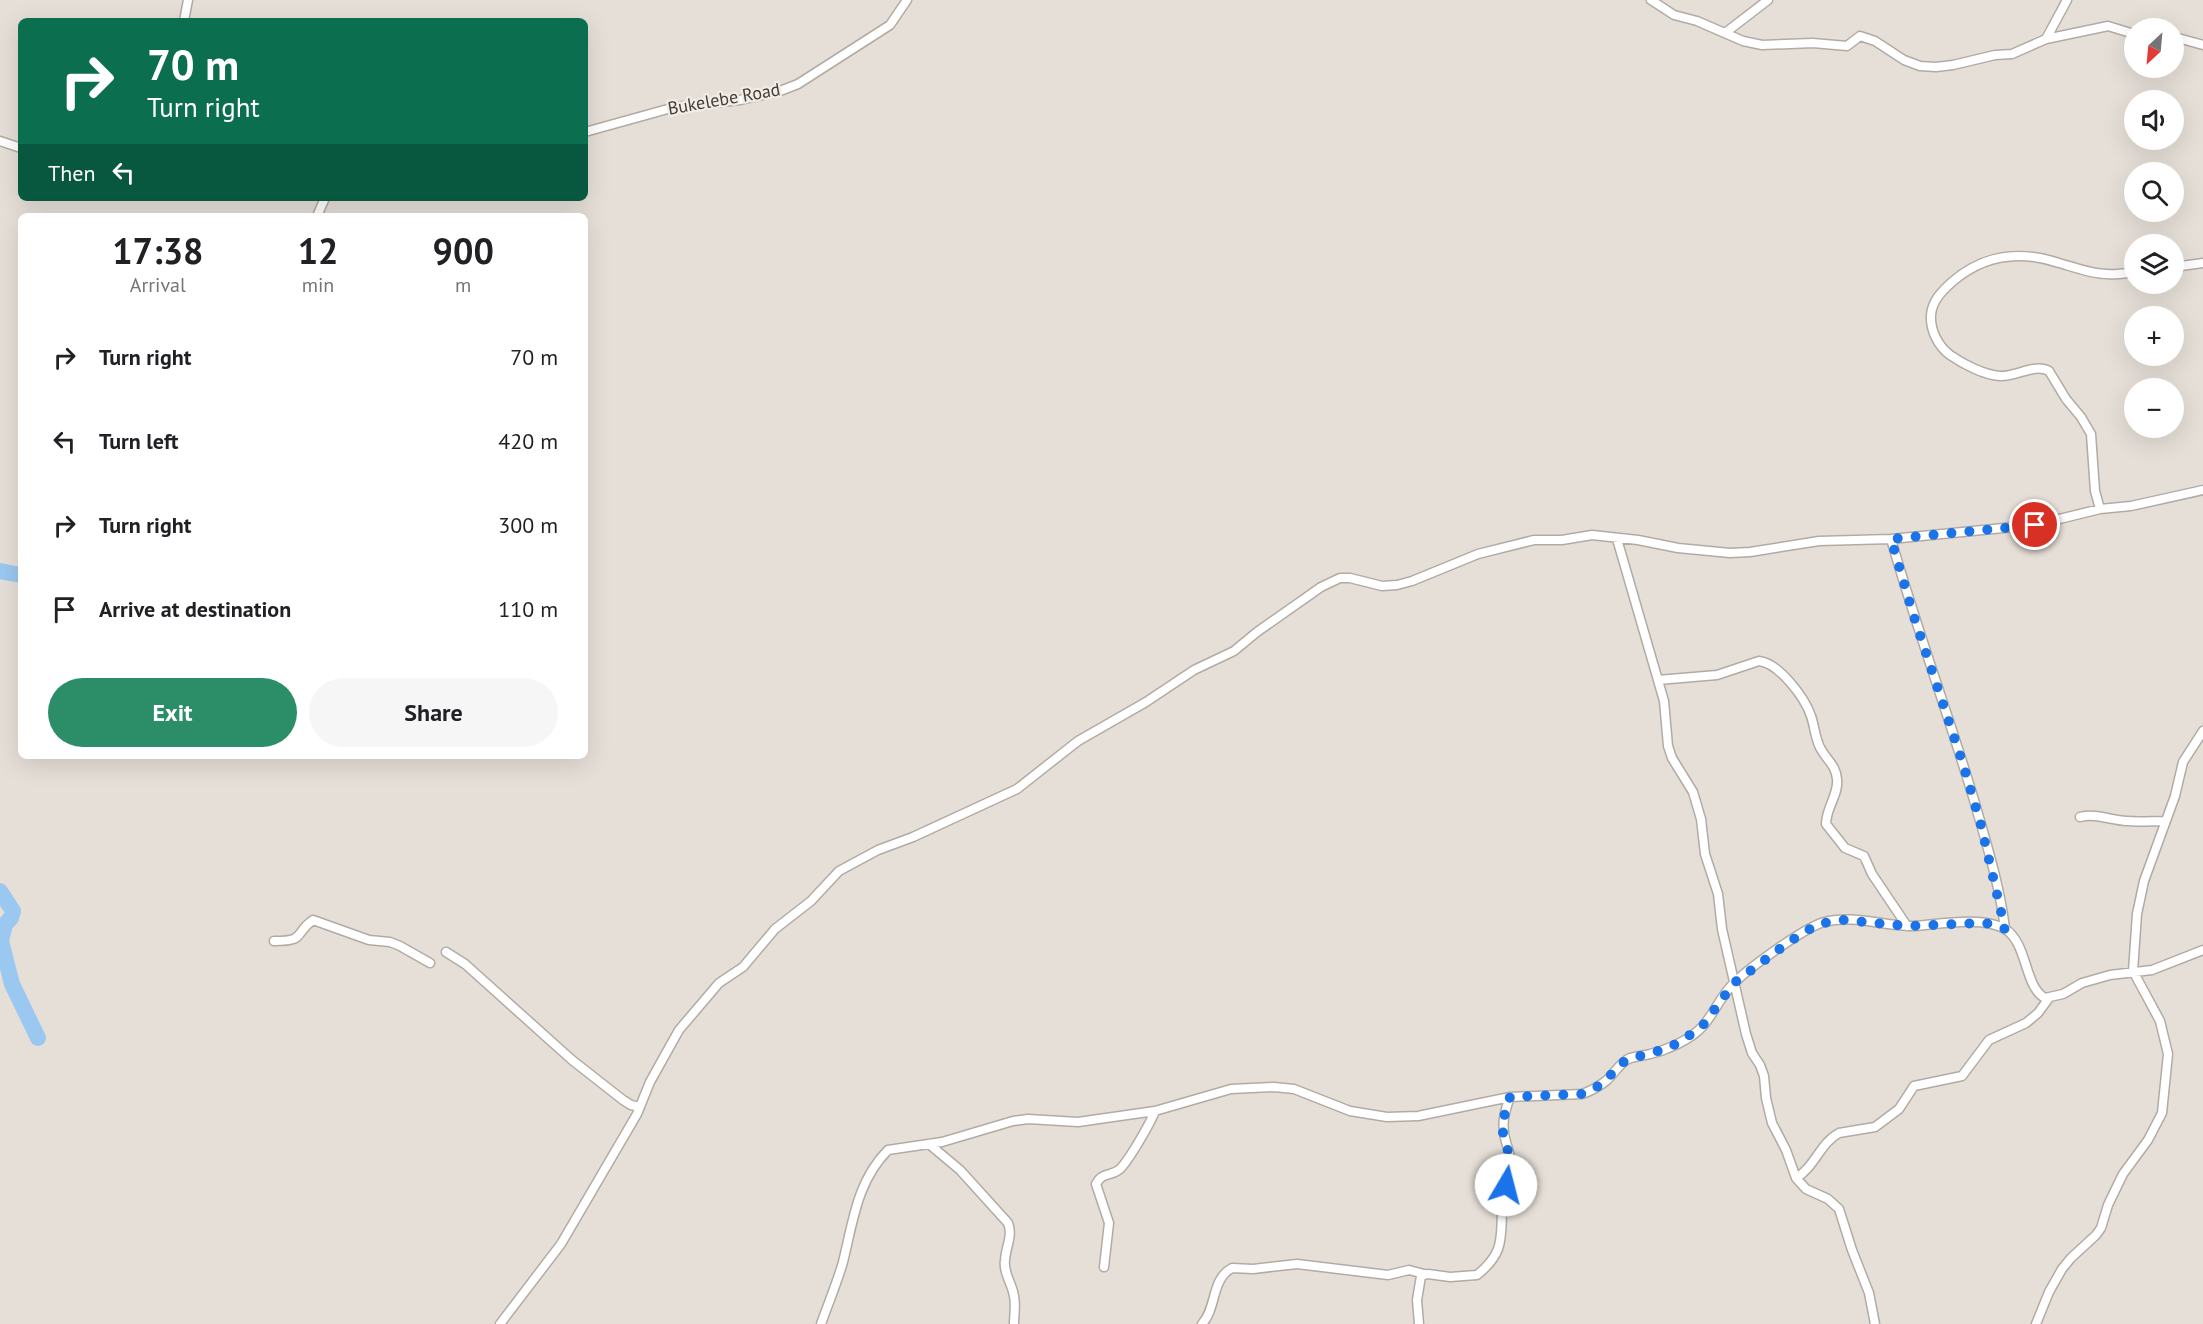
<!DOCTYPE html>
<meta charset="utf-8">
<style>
body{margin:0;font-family:"PT Sans",sans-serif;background:#f6f6f6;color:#202124;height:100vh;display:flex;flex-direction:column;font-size:22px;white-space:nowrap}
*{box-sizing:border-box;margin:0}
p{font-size:20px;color:#757577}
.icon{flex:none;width:33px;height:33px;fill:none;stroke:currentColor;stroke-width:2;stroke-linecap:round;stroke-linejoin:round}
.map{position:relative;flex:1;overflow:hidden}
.drawer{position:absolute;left:18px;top:213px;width:570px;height:546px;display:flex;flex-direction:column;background:#fff;border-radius:9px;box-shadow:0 6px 24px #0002}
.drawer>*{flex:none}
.guide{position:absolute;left:18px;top:18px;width:570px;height:183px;border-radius:9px;box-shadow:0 6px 24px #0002;background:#0b6e4f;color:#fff;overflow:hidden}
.needle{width:39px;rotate:206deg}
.buttons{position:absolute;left:2124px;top:18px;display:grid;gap:12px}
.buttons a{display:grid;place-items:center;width:60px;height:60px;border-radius:50%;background:#fff;box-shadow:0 6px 24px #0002;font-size:30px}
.pin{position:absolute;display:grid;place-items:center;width:51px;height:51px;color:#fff;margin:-26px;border:3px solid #fff;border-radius:50%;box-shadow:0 2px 6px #0007}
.me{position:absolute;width:66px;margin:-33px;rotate:8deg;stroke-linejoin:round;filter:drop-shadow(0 0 4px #0008)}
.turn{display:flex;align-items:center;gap:21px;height:126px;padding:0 30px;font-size:27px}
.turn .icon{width:78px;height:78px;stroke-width:2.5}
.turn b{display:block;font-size:42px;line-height:51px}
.then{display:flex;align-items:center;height:57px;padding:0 30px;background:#0003;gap:12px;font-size:22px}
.eta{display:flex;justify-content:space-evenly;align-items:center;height:102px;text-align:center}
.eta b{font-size:36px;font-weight:600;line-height:42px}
.primary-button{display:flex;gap:12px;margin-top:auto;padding:12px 30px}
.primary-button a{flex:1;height:69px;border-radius:36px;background:#2b8e68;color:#fff;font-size:24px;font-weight:600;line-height:69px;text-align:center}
.primary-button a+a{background:#f6f6f6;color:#202124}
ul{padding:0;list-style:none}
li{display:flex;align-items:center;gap:18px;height:84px;padding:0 30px}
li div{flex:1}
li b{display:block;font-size:22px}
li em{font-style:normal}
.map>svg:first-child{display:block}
</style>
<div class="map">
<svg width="2203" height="1324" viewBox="0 0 2203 1324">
<rect width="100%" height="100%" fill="#e6dfd8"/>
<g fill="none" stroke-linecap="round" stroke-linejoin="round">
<path stroke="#9bc8f1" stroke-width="16" d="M 0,571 L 21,575
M 0,891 L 13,911 L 11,918 L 5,924 L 1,941 L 12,984 L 38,1038"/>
<g stroke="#b2aba4" stroke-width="11">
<path id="minor" d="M 1651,0 L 1674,15 L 1697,21 L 1743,41 L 1762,45 L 1813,43 L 1847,46 L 1860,36 L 1875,41 L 1904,60 L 1920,66 L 1936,67 L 1953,65 L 1995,55 L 2012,54 L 2046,39 L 2108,26 L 2134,34
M 184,21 L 188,0
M 1725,33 L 1768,0
M 2174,37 L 2203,45
M 2046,39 L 2067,0
M 585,132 L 675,107 L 740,100 L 780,91 L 798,84 L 890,25 L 907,0
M 0,141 L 21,148
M 317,216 L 325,198
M 2174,267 L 2203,263
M 2100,509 L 2095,491 L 2091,434 L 2081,417 L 2066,399 L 2049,371 C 2035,363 2016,377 2000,376 C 1984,375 1963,364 1950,355 C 1938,346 1930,330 1931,315 C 1932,301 1942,291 1952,282 C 1983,255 2020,250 2059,263 C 2074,267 2091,274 2107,274 C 2116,275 2126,273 2134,272
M 1617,539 L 1664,701 L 1668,746 L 1672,758 L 1693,792 L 1701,819 L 1705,854 L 1718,894 L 1722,929 L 1746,1034 L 1752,1053 L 1760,1065 L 1764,1076 L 1766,1098 L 1772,1123 L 1786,1150 L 1796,1178 L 1806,1189 L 1828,1199 L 1839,1209 L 1852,1250 L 1869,1293 L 1875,1324
M 1891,539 C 1916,627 1948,713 1974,800 C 1986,842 2000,886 2005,929
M 1658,680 L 1717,675 L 1759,661 C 1779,663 1805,698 1811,716 C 1815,727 1815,741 1822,751 C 1828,761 1836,766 1837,779 C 1839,794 1826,808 1826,824 L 1845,848 L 1864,856 L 1872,874 L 1907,926
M 2080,817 C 2096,813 2110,820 2127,821 C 2139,822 2152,821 2165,821
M 274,941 C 307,941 293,934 313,920 L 369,940 L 390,942 L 400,946 L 430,963
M 446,952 L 465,964 L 572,1060 L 623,1100 L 631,1105 L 640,1107
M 929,1144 L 960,1170 L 1008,1223 C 1013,1236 1006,1246 1005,1260 C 1003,1273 1012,1283 1014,1296 C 1016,1305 1014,1314 1014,1324
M 1796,1178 C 1815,1167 1820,1143 1839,1133 L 1875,1127 L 1899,1109 L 1914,1086 L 1962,1076 L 1989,1040 L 2026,1023 L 2038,1013 L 2049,998
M 1104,1267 L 1109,1223 L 1096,1184 C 1103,1171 1111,1177 1120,1169 C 1129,1160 1150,1124 1155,1111
M 500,1324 L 561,1244 L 637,1114 L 650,1082 L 679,1030 L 719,983 L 743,967 L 775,929 L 811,901 L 839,871 L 878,850 L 913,837 L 1017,789 L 1078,741 L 1146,702 L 1194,670 L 1234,651 L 1257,632 L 1321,587 L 1340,578 L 1350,578 L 1382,586 L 1397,585 L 1412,581 L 1478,554 L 1534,540 L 1562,540 L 1592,535 L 1638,540 L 1678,548 L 1730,553 L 1750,552 L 1819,541 L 1891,539 L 2035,525 L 2100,509 L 2131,506 L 2203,490
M 821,1324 C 828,1304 837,1283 843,1262 C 853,1222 857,1181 888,1150 L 942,1142 L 1013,1121 L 1028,1119 L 1078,1122 L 1155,1111 L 1231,1089 L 1274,1087 L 1294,1089 L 1350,1111 L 1387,1117 L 1418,1116 L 1510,1097 L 1582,1094 C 1591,1091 1598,1087 1606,1081 C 1614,1074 1619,1064 1628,1059 C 1635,1056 1643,1056 1650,1054 C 1667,1050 1690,1040 1702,1027 C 1714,1014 1721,995 1734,983 C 1750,967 1804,928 1824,922 C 1854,914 1886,927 1915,926 C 1940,924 1983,916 2005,929 C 2028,943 2024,987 2045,998 L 2063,994 L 2082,983 L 2110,975 L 2152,970 L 2203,950
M 1202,1324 C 1217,1308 1211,1279 1232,1268 L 1253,1269 L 1297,1264 L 1388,1275 L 1409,1270 L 1424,1274
M 1419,1324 L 1417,1300 L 1421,1276 L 1428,1274 L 1450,1277 L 1477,1275 C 1508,1250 1499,1235 1503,1201 C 1504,1188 1511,1173 1510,1160 C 1510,1154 1508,1148 1506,1142 C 1501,1126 1504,1113 1510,1097
M 2036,1324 L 2049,1292 L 2062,1269 L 2071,1258 L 2096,1235 L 2101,1228 L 2108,1205 L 2123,1174 L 2148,1140 L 2162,1113 L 2168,1054 L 2160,1021 L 2133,971 L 2137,914 L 2144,881 L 2175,796 L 2183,762 L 2203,731"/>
</g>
<use href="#minor" stroke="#fff" stroke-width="8"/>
</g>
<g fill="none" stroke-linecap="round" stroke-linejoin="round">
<path stroke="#1a73e8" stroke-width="10" stroke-dasharray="0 18" d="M 1506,1185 L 1511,1162 L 1503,1133 L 1503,1120 L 1510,1097 L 1582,1094 L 1593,1090 L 1606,1080 L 1622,1063 L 1629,1059 L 1669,1048 L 1701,1028 L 1734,983 L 1789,942 L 1818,924 L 1843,920 L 1907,926 L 1983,923 L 1992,924 L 2005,929 L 1981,825 L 1963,764 L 1913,614 L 1891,539 L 2035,525"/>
</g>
<g text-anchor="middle" stroke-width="4.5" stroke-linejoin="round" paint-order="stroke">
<g font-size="18" fill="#3f3c39" stroke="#f3ece5">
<text transform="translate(724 99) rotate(-10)" y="6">Bukelebe Road</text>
</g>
</g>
</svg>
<div class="buttons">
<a><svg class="needle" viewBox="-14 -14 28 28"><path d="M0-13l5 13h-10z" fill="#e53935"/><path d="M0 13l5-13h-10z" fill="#757577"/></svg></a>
<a><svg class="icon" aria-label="sound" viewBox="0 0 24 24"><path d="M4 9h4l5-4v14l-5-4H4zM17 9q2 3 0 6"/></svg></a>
<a><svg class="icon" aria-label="search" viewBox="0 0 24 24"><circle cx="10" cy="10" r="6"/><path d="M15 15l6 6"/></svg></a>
<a><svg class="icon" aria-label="layers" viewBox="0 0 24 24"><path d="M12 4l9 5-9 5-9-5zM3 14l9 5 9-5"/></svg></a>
<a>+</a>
<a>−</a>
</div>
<div class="pin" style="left:2035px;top:525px;background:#d93025"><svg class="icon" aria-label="arrive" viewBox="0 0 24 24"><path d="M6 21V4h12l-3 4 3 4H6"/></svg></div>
<svg class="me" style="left:1506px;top:1185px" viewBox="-20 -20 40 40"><circle r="19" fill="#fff"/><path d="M0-13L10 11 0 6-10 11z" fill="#1a73e8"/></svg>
<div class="guide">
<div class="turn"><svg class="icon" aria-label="right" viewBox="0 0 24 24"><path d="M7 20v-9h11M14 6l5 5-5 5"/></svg><div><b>70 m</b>Turn right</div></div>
<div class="then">Then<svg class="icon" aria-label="left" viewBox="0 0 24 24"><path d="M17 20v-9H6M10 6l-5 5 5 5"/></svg></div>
</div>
<section class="drawer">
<div class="eta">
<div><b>17:38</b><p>Arrival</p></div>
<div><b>12</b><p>min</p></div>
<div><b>900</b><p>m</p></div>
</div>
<ul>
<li><svg class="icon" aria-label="right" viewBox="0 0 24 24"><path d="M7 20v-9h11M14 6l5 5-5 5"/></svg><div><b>Turn right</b></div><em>70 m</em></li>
<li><svg class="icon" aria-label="left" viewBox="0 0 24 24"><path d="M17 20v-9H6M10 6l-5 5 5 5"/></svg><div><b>Turn left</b></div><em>420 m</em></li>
<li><svg class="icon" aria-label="right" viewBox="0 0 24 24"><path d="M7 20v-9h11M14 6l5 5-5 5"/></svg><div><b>Turn right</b></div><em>300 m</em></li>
<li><svg class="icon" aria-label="arrive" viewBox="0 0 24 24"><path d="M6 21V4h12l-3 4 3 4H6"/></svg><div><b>Arrive at destination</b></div><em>110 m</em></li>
</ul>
<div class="primary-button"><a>Exit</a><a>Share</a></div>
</section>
</div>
